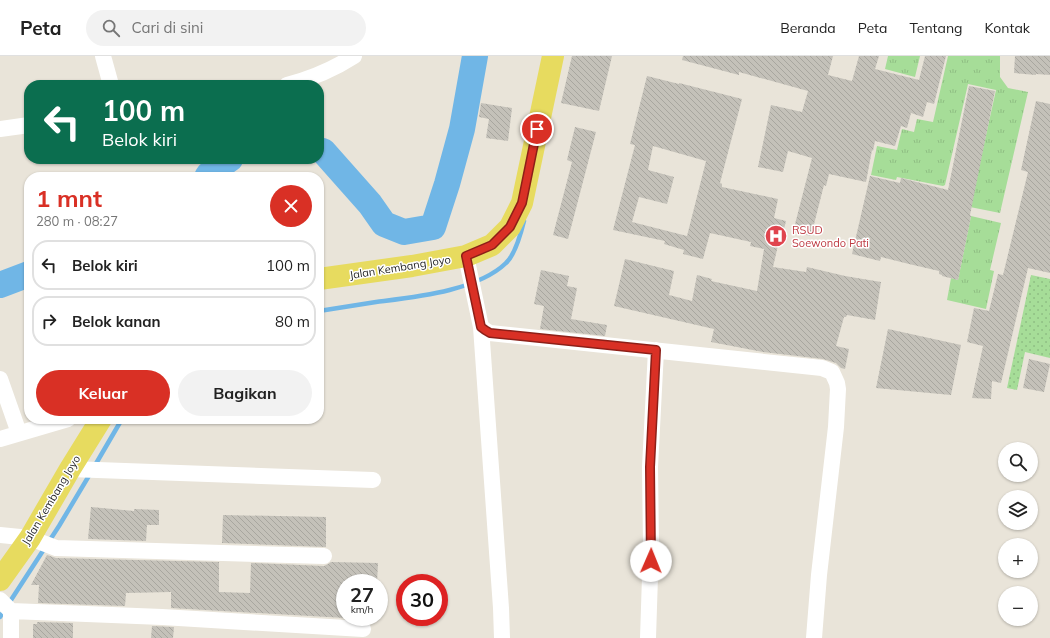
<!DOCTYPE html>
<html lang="id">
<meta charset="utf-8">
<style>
body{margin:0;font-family:Mulish,sans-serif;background:#f2f2f2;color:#222;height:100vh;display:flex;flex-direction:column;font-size:15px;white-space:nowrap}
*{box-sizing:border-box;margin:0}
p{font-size:13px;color:#767676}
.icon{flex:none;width:22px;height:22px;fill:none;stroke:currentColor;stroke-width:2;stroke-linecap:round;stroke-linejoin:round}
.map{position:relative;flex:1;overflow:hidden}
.sheet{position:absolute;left:24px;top:116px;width:300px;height:252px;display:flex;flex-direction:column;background:#fff;border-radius:16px;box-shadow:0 1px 3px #0004}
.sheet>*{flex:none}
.top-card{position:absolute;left:24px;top:24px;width:300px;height:84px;border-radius:16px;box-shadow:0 1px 3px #0004;background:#0b6e4f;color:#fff;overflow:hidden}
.controls{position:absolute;left:998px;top:386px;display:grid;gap:8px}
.controls a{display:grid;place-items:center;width:40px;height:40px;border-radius:50%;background:#fff;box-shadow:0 1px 3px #0004;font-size:20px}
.speed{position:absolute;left:336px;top:518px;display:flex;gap:8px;font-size:20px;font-weight:700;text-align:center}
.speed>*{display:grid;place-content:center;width:52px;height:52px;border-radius:50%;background:#fff;box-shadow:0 1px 3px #0004;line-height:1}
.speed small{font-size:10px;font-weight:400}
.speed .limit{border:6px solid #d22;background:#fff;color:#111}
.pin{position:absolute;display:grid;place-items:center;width:34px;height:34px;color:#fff;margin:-17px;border:2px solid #fff;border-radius:50%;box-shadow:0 1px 4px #0007}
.me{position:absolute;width:44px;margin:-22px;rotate:1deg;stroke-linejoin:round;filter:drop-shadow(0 0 3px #0008)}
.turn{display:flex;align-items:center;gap:14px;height:84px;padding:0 12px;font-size:18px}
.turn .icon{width:52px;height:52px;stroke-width:2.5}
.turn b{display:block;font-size:28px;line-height:34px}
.round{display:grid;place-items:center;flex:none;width:42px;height:42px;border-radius:21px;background:#f2f2f2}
.head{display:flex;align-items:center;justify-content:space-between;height:68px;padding:0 12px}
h1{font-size:24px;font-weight:700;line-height:30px;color:#d93025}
.button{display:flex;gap:8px;margin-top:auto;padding:8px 12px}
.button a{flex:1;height:46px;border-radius:24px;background:#d93025;color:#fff;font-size:16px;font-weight:700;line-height:46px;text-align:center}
.button a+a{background:#f2f2f2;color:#222}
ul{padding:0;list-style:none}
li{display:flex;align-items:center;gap:12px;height:50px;margin:0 8px 6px;padding:0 4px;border:2px solid #e0e0e0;border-radius:16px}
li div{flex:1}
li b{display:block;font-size:15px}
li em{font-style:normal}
header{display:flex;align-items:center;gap:24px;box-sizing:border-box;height:56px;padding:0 20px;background:#fff;border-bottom:1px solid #e0e0e0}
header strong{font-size:19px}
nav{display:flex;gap:22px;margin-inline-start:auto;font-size:14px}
.search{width:280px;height:36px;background:#f2f2f2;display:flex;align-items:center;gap:10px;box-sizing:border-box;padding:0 14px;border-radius:22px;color:#767676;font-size:15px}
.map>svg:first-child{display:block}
</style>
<header>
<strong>Peta</strong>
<div class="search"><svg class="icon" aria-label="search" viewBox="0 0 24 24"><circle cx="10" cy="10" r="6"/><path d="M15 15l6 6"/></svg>Cari di sini</div>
<nav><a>Beranda</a><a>Peta</a><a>Tentang</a><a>Kontak</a></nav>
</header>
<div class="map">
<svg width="1050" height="582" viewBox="0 0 1050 582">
<defs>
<pattern id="grass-dots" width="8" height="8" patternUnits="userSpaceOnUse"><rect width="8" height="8" fill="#a6dd98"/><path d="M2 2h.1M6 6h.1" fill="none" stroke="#8fbe83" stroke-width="1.8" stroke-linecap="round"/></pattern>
<pattern id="park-tufts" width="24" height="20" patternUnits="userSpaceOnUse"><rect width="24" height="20" fill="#a6dd98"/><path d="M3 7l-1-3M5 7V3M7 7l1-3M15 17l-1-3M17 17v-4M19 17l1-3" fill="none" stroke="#8fbe83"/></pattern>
<pattern id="building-back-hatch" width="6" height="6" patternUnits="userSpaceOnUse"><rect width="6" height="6" fill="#c4c1b9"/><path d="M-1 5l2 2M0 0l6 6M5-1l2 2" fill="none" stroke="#a8a69f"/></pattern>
</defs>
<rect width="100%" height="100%" fill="#e9e4d9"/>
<path fill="url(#grass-dots)" d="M 1031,219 L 1050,223 L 1050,302 L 1025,296 L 1017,334 L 1007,332 Z"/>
<path fill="url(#park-tufts)" d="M 888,0 L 920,0 L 915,21 L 885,13 Z
M 948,0 L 1000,0 L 1000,21 L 1008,32 L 1028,36 L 1000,157 L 970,151 L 996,34 L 968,28 L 945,129 L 943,130 L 897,121 L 896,124 L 871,119 L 877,90 L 897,94 L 902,73 L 914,76 L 917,63 L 933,66 Z
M 971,160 L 1001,167 L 990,214 L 994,215 L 986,253 L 947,244 L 951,222 L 958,224 Z"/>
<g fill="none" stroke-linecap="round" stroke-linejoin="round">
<path stroke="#70b6e6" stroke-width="4.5" d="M 319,255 C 338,252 357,249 376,246 C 415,241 477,235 506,207 C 515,199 521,177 524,165
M 94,411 L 122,363
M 0,561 L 59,470 L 90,418"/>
<path stroke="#70b6e6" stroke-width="26" d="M 319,94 L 323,95 L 370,148 L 384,168 L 404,176 L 433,171 L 447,128 L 462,73 L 475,0
M 207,121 L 209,118 L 230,103
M 0,229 L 29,218"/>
</g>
<path fill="url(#building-back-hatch)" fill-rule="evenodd" d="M 572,0 L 612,0 L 599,55 L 561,47 Z
M 683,0 L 833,0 L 828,19 L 852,25 L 859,0 L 879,0 L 875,13 L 919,24 L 925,0 L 946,0 L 934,48 L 927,46 L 923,61 L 911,57 L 907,72 L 901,70 L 895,90 L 875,85 L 873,95 L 872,94 L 866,126 L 829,118 L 826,130 L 824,129 L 811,180 L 793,176 L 812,102 L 788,95 L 783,116 L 758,111 L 771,49 L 802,56 L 808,35 L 739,16 L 739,19 L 682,4 Z
M 1015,0 L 1050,0 L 1050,19 L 1036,18 L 1036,19 L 1014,17 Z
M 647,20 L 679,28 L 679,27 L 742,43 L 720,127 L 722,128 L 722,131 L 778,143 L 774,162 L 786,165 L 781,185 L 779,185 L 773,211 L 806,216 L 807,211 L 845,220 L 881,226 L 875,264 L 847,259 L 846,261 L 844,261 L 836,290 L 849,293 L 845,313 L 841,312 L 836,307 L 823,303 L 763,296 L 711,286 L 714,273 L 614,250 L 625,203 L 674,215 L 669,239 L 692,245 L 697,219 L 712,223 L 711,225 L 757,235 L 764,193 L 750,190 L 751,186 L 710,177 L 703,203 L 683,198 L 684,194 L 664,188 L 665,185 L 613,174 L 635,89 L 630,88 ZM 653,90 L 706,105 L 687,180 L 632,166 L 639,141 L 667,148 L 674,121 L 648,114 Z
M 969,30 L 995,35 L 970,159 L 971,160 L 958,224 L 942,220 L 942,219 L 939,218 L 939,215 L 909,208 L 881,201 L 880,205 L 852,198 L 870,120 L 900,127 L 901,122 L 948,134 Z
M 1036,45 L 1050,48 L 1050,217 L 1028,212 L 1001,327 L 992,325 L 991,343 L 972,342 L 983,290 L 967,286 L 974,252 L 989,255 L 998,218 L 1003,219 L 1028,116 L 1021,114 Z
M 481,47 L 512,52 L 508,85 L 486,82 L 489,63 L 479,61 Z
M 575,71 L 596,76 L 568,183 L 553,179 L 572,106 L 567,104 Z
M 541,214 L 569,220 L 567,230 L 577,232 L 571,263 L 607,269 L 605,280 L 540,273 L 544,250 L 534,248 Z
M 888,273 L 961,289 L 951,339 L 876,332 Z
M 1029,303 L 1050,308 L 1044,336 L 1023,332 Z
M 91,451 L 134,455 L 134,453 L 159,454 L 159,469 L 147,469 L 146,485 L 88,483 Z
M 223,459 L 326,461 L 326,491 L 222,487 Z
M 47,499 L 56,502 L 219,506 L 219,536 L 250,537 L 251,507 L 324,510 L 328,508 L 331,506 L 378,507 L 377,527 L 345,527 L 345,562 L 171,552 L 171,536 L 126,537 L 125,550 L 38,547 L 39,529 L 31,529 Z
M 37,566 L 73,567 L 73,582 L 33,582 L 33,568 L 37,568 Z
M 152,570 L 174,571 L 173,582 L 151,582 Z"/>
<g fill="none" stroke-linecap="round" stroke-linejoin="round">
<path stroke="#fff" stroke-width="16" d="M 103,0 L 111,29
M 287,29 C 310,23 334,13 354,0
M 0,73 L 29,69
M 466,200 L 481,271 L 501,552 L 502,582
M 481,271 L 485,274 L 490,277 L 822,312 L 832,316 L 837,327 L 838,333 L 836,371 L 819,519 L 814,582
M 0,323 L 19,377
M 0,383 L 68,363
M 70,413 L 373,424
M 0,479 L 30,482 L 56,492 L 324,500
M 0,544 L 11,555 L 162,561 L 363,573
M 11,555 L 11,582
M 648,582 L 651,490 L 650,411 L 656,294"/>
<path stroke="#e7db5f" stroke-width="22" d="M 319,223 L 412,210 L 466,200 L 492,189 L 510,171 L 522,147 L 553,0
M 0,524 L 30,482 L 70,413 L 101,363"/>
</g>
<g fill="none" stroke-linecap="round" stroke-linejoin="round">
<g stroke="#8d1f18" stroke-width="10">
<path id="route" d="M 537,73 L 522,147 L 510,171 L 492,189 L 466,200 L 481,271 L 485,274 L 490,277 L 656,294 L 650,411 L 651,505"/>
</g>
<use href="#route" stroke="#d93025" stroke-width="7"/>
</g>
<defs>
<g id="hospital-disc" transform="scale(1.15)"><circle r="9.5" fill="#e0444e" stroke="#fff"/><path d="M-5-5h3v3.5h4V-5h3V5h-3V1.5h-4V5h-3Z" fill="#fff"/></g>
</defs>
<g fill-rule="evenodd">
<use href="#hospital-disc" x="776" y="180"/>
</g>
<g text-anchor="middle" stroke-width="3" stroke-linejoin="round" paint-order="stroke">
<g font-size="11" fill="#be3a42" stroke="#fff" text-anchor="start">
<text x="792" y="178">RSUD<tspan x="792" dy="13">Soewondo Pati</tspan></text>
</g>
<g font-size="11" fill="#272727" stroke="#fff">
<text transform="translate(400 211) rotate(-9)" y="4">Jalan Kembang Joyo</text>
<text transform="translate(51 444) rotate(-59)" y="4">Jalan Kembang Joyo</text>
</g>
</g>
</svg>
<div class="controls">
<a><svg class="icon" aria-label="search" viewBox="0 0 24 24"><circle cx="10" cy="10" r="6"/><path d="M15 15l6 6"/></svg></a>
<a><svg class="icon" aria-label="layers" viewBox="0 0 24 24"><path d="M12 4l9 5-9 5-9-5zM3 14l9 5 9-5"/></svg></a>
<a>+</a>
<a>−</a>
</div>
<div class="speed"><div>27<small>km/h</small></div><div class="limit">30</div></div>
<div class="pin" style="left:537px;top:73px;background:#d93025"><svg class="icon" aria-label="arrive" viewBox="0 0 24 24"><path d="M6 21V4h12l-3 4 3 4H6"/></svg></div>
<svg class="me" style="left:651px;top:505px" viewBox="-20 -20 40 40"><circle r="19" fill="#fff"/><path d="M0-13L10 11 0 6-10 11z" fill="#d93025"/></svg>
<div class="top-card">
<div class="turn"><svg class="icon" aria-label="left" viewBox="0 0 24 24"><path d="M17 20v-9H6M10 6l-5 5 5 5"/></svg><div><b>100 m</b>Belok kiri</div></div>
</div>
<section class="sheet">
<div class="head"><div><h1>1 mnt</h1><p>280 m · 08:27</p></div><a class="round" style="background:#d93025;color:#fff"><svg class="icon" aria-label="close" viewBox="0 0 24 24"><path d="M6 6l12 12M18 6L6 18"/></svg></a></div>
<ul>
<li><svg class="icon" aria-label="left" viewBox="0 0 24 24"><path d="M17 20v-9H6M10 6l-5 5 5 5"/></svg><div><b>Belok kiri</b></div><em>100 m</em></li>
<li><svg class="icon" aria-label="right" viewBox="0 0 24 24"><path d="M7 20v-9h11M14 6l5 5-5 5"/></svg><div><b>Belok kanan</b></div><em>80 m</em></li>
</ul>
<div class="button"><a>Keluar</a><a>Bagikan</a></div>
</section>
</div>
